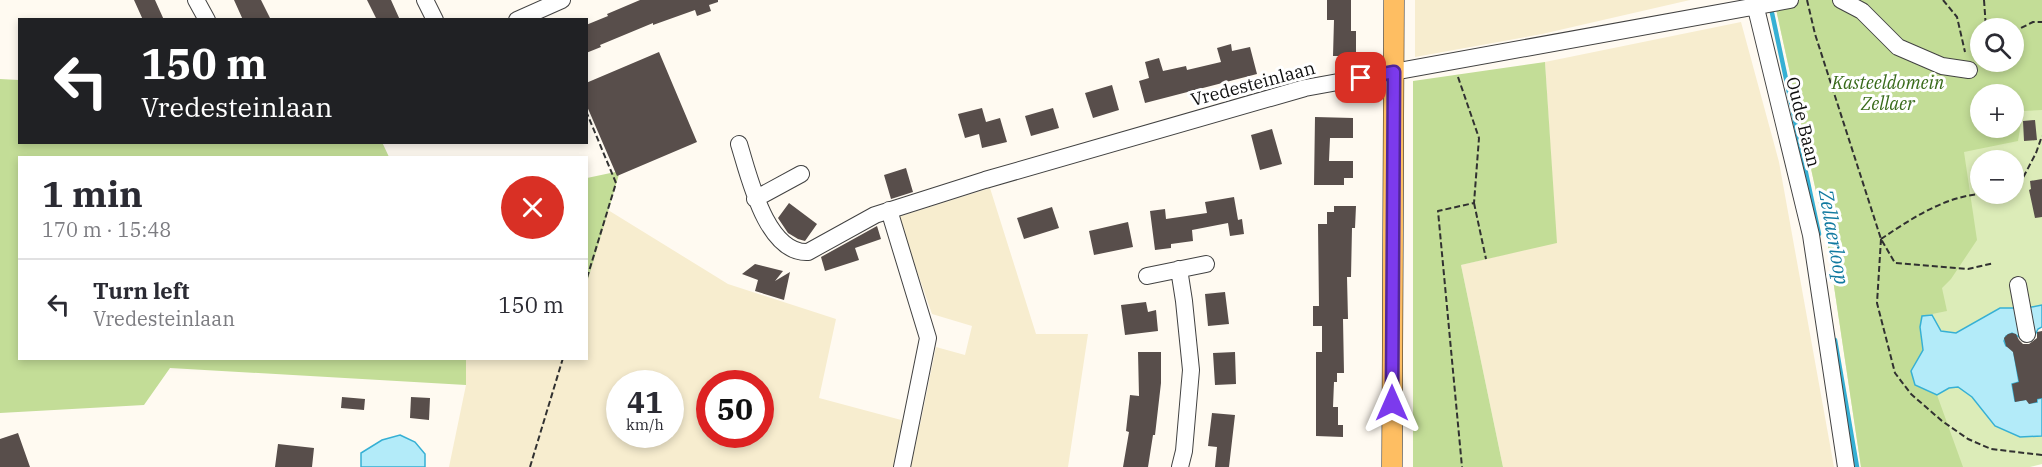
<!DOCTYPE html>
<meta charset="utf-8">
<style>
body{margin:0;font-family:"IBM Plex Serif",serif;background:#f2f2f3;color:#2b2b33;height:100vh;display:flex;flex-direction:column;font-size:22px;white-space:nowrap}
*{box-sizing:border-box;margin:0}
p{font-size:20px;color:#7c7c81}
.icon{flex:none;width:33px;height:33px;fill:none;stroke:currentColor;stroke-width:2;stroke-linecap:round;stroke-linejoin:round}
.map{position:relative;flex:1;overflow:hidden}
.details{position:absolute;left:18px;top:156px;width:570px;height:204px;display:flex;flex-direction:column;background:#fff;border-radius:0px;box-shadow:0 3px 9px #0003}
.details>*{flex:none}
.banner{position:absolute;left:18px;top:18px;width:570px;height:126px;border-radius:0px;box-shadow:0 3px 9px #0003;background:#202124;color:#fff;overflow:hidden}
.tools{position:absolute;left:1970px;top:18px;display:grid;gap:12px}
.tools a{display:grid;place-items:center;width:54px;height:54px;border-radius:50%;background:#fff;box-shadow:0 3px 9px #0003;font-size:30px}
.speed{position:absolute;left:606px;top:370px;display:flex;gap:12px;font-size:30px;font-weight:700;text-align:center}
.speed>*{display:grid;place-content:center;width:78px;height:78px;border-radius:50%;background:#fff;box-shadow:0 3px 9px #0003;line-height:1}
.speed small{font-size:15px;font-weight:400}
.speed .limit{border:9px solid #d22;background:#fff;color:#111}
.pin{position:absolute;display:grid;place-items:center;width:51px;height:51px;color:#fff;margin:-26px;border-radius:12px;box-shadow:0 3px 9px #0006}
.me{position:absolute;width:66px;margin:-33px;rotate:0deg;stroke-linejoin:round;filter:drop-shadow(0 0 4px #0008)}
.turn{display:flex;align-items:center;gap:21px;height:126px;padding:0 24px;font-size:27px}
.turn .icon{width:78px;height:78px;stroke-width:2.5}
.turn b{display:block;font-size:42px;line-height:51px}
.round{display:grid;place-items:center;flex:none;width:63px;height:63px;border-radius:32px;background:#f2f2f3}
.overview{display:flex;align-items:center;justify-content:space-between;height:102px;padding:0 24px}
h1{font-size:36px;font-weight:800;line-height:45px}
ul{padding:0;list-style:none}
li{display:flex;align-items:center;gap:18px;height:90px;padding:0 24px;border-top:2px solid #e1e1e2}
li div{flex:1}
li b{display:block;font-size:22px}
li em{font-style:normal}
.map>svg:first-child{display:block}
</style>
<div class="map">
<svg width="2042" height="467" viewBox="0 0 2042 467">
<rect width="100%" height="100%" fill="#fffaf1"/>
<path fill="#f7edcf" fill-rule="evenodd" d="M 1415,0 L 1690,0 L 1542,34 L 1415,57 Z
M 1741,22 L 1779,162 L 1834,467 L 1503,467 L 1461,265 L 1556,242 L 1545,62 Z
M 990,188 L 1036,334 L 1088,334 L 1068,467 L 449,467 L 466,385 L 466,359 L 586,358 L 587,283 L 608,210 L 728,284 L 836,319 L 819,398 L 920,425 L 936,347 L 965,355 L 972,326 L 932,314 L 898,217 ZM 620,384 L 670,384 L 670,435 L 620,435 ZM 710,384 L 760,384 L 760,435 L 710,435 Z"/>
<path fill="#dcecb8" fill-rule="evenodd" d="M 1774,0 L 2042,0 L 2042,305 L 2027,308 L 2000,308 L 1956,333 L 1920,327 L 1923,350 L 1917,360 L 1949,388 L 1958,387 L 1972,397 L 1982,409 L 2042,436 L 2042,464 L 2030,467 L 1861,467 L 1828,246 ZM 1980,28 L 2013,28 L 2013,62 L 1980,62 ZM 1980,94 L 2013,94 L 2013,128 L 1980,128 ZM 1980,160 L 2013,160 L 2013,194 L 1980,194 Z"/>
<path fill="#c3dd97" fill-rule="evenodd" d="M 1774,0 L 2042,0 L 2042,110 L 2023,111 L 2018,141 L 1964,152 L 1977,240 L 1951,279 L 1942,288 L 1947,311 L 1922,316 L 1920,327 L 1923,350 L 1917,360 L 1915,385 L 1937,395 L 1963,467 L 1861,467 L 1828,246 ZM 1980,28 L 2013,28 L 2013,62 L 1980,62 ZM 1980,94 L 2013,94 L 2013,128 L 1980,128 Z
M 1545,62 L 1557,243 L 1461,265 L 1503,467 L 1413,467 L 1413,81 Z
M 0,79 L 19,80 L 20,142 L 382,142 L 389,157 L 20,158 L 20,358 L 466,359 L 466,385 L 170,368 L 144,405 L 0,413 Z
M 620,171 L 587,283 L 587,178 Z"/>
<path fill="#b3ebf9" stroke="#36b0d4" stroke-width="1.5" d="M 2042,305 L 2042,327 L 2038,329 L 2035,335 L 2019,337 L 2012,333 L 2006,336 L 2004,341 L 2006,346 L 2013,348 L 2019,382 L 2012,384 L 2015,401 L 2028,399 L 2030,403 L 2037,402 L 2037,399 L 2042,398 L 2042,436 L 2020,437 L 1995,426 L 1972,397 L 1958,387 L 1949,388 L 1937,395 L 1915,385 L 1911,371 L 1923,350 L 1920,327 L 1922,316 L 1932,315 L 1941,331 L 1956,333 L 2000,308 L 2027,308 Z
M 400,435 L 415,442 L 425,454 L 425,467 L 361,467 L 361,453 L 382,440 Z"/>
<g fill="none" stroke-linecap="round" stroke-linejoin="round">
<path stroke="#36b0d4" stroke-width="4.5" d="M 1772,13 L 1819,234
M 1835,340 L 1857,467"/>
</g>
<path fill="#584e4b" d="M 134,0 L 155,0 L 164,20 L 143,20 Z
M 234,0 L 261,0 L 271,20 L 243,20 Z
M 367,0 L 391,0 L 400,20 L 377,20 Z
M 640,0 L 718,0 L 718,2 L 709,5 L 711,11 L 697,16 L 695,10 L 653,25 L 653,23 L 600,45 L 601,47 L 586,53 L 586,25 L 608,16 L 607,14 Z
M 1327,0 L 1351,0 L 1351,31 L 1356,31 L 1356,56 L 1333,56 L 1334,20 L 1327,20 Z
M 1231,44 L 1232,51 L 1250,47 L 1257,74 L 1145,103 L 1139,81 L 1149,78 L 1145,62 L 1159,58 L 1163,71 L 1186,66 L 1187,70 L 1221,62 L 1217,48 Z
M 659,52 L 697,142 L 617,176 L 586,104 L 586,83 Z
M 1112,85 L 1119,110 L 1093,118 L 1085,93 Z
M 982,108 L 986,122 L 1000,118 L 1007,142 L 982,148 L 979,134 L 965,138 L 958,114 Z
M 1053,108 L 1059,128 L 1031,136 L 1025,116 Z
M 1315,117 L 1353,118 L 1353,138 L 1330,138 L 1329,161 L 1353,161 L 1353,178 L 1344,178 L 1344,185 L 1314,185 Z
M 2035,120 L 2037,140 L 2024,141 L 2023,121 Z
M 1272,129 L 1282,164 L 1260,170 L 1251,135 Z
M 906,168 L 913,192 L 891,199 L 884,175 Z
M 2042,179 L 2042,217 L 2035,218 L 2029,190 L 2031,189 L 2030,181 Z
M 1234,197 L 1238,220 L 1242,219 L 1244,234 L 1230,236 L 1228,223 L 1192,230 L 1193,241 L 1171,244 L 1171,248 L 1155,250 L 1150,211 L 1165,209 L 1166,219 L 1207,213 L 1205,202 Z
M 789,203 L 817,224 L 805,241 L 798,239 L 788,233 L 778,218 Z
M 1334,206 L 1356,206 L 1355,228 L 1352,228 L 1351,277 L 1347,277 L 1348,319 L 1343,319 L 1344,373 L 1337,373 L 1337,382 L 1334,382 L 1333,407 L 1338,407 L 1338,425 L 1343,425 L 1343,437 L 1316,436 L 1316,352 L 1322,352 L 1322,326 L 1313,326 L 1313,306 L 1319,306 L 1318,224 L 1327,224 L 1327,212 L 1334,212 Z
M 1052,207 L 1059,228 L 1024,239 L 1017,218 Z
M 1128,222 L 1133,247 L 1094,255 L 1089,231 Z
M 877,226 L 881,239 L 855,248 L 859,260 L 825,271 L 821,257 Z
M 755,264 L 783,271 L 775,281 L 790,272 L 784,300 L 755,291 L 758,280 L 742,274 Z
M 1225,292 L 1229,324 L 1208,326 L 1205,294 Z
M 1146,302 L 1148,312 L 1156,310 L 1158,331 L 1125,335 L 1121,305 Z
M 2042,331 L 2042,398 L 2037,399 L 2037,402 L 2029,404 L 2026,400 L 2015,402 L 2012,384 L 2019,382 L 2013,352 L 2006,346 L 2004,338 L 2008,334 L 2012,333 L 2016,334 L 2019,340 L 2023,344 L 2029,344 L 2037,338 L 2037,332 Z
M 1138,352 L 1161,352 L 1161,383 L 1155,435 L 1153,435 L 1148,467 L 1123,467 L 1129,432 L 1126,431 L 1130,395 L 1139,396 Z
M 1235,352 L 1236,384 L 1215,385 L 1213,353 Z
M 342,397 L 365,399 L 364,410 L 341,408 Z
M 411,397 L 430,398 L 429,420 L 410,418 Z
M 1212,413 L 1235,415 L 1229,467 L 1215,467 L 1217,447 L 1208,446 Z
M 18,433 L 30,467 L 0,467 L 0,439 Z
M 278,444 L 314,448 L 312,467 L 275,467 Z"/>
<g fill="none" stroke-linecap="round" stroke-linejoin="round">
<g stroke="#424242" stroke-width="18">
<path id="minor" d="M 196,0 L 207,20
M 425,0 L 435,20
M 1754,0 L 1811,235 L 1846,467
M 1841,0 L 1862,11 L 1898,47 L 1942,66 L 1969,70
M 517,20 L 562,0
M 739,144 C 749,176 766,254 808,252 L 875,215 L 985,180 L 1305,88 L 1790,0
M 755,199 L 801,174
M 889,210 L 928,338 L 902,467
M 1179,269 L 1184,301 L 1191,370 L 1184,451 L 1180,467
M 1147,276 L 1206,264
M 2018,285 L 2027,334"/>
</g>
<g stroke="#202020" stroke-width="21">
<path id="major" d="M 1392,467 L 1394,0"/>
</g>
<path stroke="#313131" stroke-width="2" stroke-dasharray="6 3" stroke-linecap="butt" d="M 1807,0 L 1815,34 L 1881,239 L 1895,263 L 1968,269 L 1994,263
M 1943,0 L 1957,17 L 1965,52
M 1984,0 L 1986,28
M 2013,32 L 2033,22 L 2042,22
M 1986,65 L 1986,62
M 1458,77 L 1479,138 L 1474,203 L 1438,211 L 1462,467
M 586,111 L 616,183 L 586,281
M 2015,193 L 2036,153 L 2042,136
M 1474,203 L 1486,259
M 1881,239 L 1877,303 L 1895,373 L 1911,394 L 1942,421 L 1968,439 L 1991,449 L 2042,455
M 1881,239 C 1911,219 1945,196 1982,194
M 530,467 L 563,358"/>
<use href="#minor" stroke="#fff" stroke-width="16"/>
<use href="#major" stroke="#febe62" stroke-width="20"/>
</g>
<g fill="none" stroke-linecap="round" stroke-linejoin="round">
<g stroke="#51269a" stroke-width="15">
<path id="route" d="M 1361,78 L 1394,72 L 1392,403"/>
</g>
<use href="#route" stroke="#7c3aed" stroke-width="10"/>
</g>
<g text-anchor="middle" stroke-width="6" stroke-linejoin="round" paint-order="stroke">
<g font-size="18" font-style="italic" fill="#396b1b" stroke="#fff">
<text x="1888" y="89">Kasteeldomein<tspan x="1888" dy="21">Zellaer</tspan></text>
</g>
<g font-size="18" fill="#0f0f0f" stroke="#fff">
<text transform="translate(1253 84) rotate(-15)" y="6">Vredesteinlaan</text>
<text transform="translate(1803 122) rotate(76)" y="6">Oude Baan</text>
</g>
<g font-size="20" font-style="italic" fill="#117aa0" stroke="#fff">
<text transform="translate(1834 237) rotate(80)" y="7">Zellaerloop</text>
</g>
</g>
</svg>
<div class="tools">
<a><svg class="icon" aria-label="search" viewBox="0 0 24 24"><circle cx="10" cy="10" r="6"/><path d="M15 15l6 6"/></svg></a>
<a>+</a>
<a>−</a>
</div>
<div class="speed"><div>41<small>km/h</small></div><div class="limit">50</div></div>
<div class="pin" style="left:1361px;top:78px;background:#d93025"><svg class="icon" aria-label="arrive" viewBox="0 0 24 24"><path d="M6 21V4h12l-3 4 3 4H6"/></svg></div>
<svg class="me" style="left:1392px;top:403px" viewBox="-20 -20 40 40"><path d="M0-17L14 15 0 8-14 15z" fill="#7c3aed" stroke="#fff" stroke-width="4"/></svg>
<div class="banner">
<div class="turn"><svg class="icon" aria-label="left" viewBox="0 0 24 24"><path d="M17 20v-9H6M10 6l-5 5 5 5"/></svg><div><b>150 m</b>Vredesteinlaan</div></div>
</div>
<section class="details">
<div class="overview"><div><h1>1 min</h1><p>170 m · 15:48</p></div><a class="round" style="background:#d93025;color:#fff"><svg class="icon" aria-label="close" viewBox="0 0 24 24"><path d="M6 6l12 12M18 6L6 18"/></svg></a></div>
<ul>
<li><svg class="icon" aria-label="left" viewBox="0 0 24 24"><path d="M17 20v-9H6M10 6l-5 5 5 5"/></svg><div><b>Turn left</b><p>Vredesteinlaan</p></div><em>150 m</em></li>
</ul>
</section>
</div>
